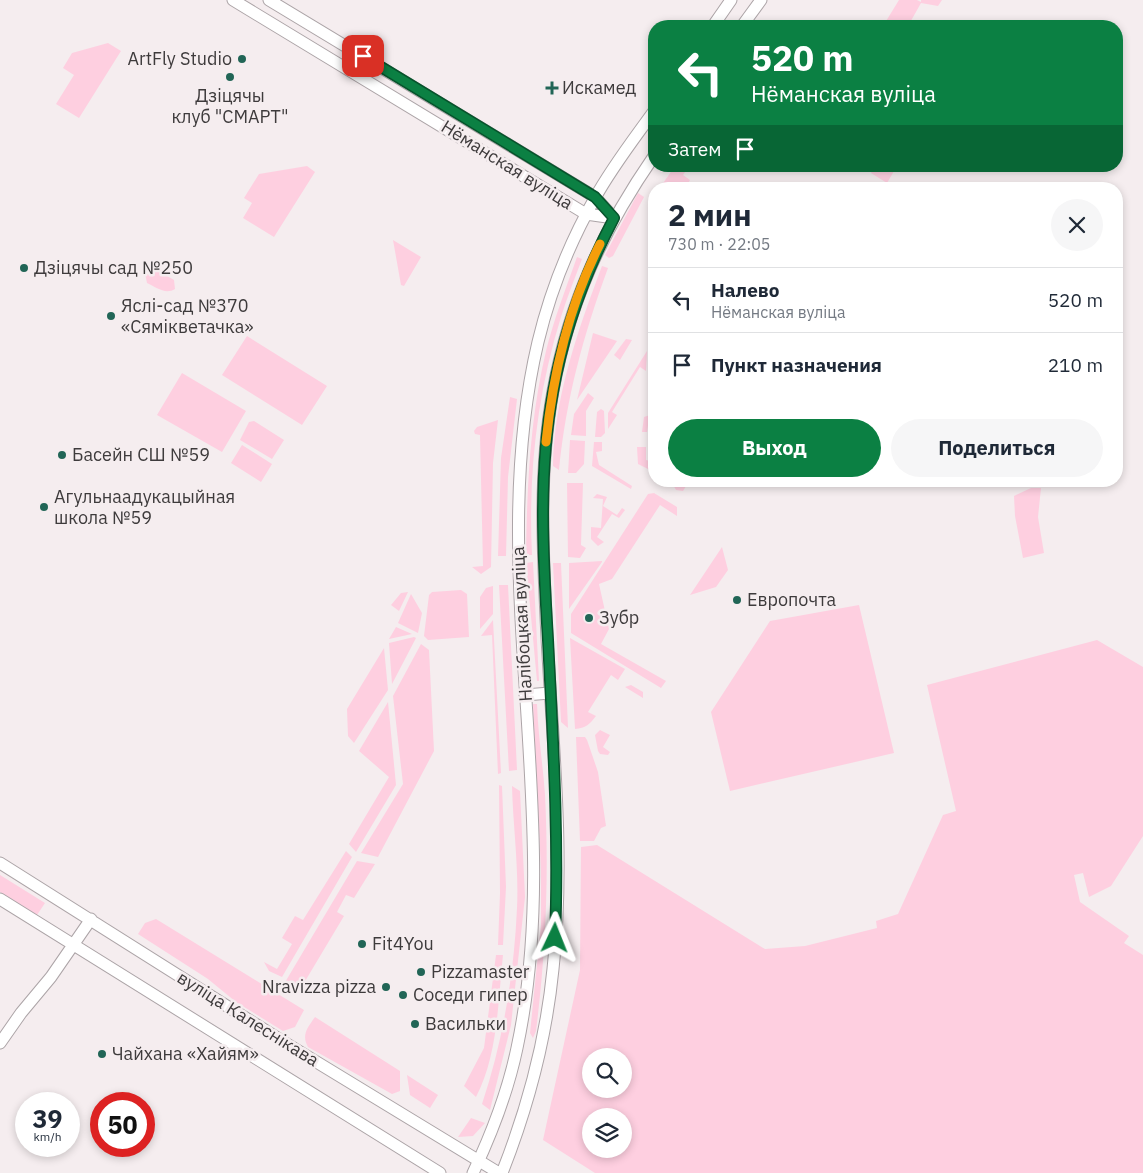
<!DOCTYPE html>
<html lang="ru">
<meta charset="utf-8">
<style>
body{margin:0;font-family:"IBM Plex Sans",sans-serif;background:#f6f6f7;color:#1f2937;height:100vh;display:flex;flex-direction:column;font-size:19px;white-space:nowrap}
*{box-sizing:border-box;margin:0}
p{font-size:16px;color:#747a83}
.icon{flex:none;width:28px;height:28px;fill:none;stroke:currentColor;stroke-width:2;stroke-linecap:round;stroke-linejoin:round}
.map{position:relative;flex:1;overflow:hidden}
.drawer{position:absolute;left:648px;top:182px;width:475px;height:305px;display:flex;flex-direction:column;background:#fff;border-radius:20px;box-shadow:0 2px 8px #0003}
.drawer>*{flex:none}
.banner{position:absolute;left:648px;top:20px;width:475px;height:152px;border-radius:20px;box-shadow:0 2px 8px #0003;background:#0b8043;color:#fff;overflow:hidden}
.tools{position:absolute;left:582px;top:1048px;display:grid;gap:10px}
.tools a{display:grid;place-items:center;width:50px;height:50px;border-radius:50%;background:#fff;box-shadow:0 2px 8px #0003;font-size:25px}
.speed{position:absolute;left:15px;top:1092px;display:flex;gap:10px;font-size:25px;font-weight:700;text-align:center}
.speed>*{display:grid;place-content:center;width:65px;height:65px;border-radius:50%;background:#fff;box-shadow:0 2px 8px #0003;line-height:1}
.speed small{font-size:12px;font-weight:400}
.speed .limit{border:8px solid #d22;background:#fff;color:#111}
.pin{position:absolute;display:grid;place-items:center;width:42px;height:42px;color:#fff;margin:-21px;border-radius:10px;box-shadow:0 2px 8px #0006}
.me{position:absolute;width:55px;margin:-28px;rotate:2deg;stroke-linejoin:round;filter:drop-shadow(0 0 4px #0008)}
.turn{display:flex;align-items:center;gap:18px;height:105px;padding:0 20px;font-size:22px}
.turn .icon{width:65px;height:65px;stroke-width:2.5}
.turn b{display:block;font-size:35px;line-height:42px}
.then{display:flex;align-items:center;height:48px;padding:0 20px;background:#0003;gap:10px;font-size:19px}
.round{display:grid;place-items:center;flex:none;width:52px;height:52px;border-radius:26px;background:#f6f6f7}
.headline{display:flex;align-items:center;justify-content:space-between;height:85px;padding:0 20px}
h1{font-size:30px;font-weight:700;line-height:38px}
.primary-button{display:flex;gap:10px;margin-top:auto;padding:10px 20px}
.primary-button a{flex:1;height:58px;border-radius:30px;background:#0b8043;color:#fff;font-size:20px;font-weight:700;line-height:58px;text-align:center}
.primary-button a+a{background:#f6f6f7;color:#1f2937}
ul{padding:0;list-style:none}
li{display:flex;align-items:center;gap:15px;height:65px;padding:0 20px;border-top:1px solid #e0e1e3}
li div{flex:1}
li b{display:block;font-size:19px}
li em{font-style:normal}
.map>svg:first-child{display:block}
</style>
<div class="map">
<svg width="1143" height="1173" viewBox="0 0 1143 1173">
<rect width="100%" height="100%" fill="#f5edef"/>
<path fill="#fecfe0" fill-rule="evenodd" d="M 899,0 L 917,0 L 921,2 L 921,0 L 942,0 L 938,6 L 921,3 L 908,26 L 883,26 Z
M 108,43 L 121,51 L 79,118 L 56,104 L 74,75 L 63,68 L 72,53 Z
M 307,166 L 315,172 L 274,237 L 243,218 L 252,203 L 244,198 L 259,174 Z
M 675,166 L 689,166 L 683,175 L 690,180 L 685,189 L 659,189 Z
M 875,166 L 897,166 L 887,183 L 871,173 Z
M 638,193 L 644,197 L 613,256 L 609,258 L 605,255 Z
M 393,240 L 421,257 L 404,286 L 401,285 Z
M 577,257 L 582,259 C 575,278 567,297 561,317 C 537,394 528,474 532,555 L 526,555 C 527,486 530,418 546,351 C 554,319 566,288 577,257 Z
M 150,266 L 174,280 L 175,289 C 165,295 156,287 147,283 L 145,273 Z
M 602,266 L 608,268 C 583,336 566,399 559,470 L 553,466 C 554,397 578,330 602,266 Z
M 593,333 L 617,341 L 577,400 Z
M 247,336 L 327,386 L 302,425 L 222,375 Z
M 626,339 L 632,340 L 620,360 L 614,355 Z
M 647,351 L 646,371 L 640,367 L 612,412 L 617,415 L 608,429 L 608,413 Z
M 182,373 L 246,411 L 222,452 L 157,415 Z
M 588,393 L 594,398 L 586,411 L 586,436 L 571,435 L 574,414 Z
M 510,397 L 517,399 L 508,477 L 506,556 L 498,556 L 501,458 Z
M 601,409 L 604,411 L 605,433 L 601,437 L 595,437 L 597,412 Z
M 650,415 L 654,415 L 654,425 L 648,426 L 647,432 L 642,432 L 644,417 Z
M 498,420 L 493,463 L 491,567 L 481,574 L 472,567 L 483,566 L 480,435 L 475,434 L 474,431 L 477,427 Z
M 254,421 L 284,440 L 272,459 L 240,440 L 249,422 Z
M 570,440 L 585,441 L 584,464 L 576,473 L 568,473 Z
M 594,442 L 602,442 L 602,451 L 596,452 L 599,465 L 632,486 L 631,489 L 592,466 Z
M 242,445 L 272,464 L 261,482 L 231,463 Z
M 637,447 L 646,447 L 646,460 L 654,462 L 654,472 L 638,464 Z
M 671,481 L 689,481 L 683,491 L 676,490 Z
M 567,483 L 583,483 L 581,545 L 586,548 L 580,558 L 568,557 Z
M 1031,488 L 1041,488 L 1038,517 L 1044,553 L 1023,558 L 1015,516 L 1014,496 Z
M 654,493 L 677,507 L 677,516 L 660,505 L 612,579 L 599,584 L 609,629 L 601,644 L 666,681 L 661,688 L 571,633 L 571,614 L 648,494 Z
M 597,494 L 607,497 L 603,506 L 617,515 L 622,508 L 625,510 L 619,518 L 612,514 L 597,537 L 604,542 L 598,546 L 591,539 L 591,527 L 601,528 L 603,499 L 593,498 Z
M 722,547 L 728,570 L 716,587 L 690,595 Z
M 602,561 L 602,562 L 569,609 L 569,563 Z
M 533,562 L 539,681 L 537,681 L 526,563 Z
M 553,563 L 561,563 L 568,728 L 561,722 Z
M 499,585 L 508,585 L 517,770 L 509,771 Z
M 493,586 L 493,614 L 480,629 L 480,597 L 486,588 Z
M 461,590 L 467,594 L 469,637 L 428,640 L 424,636 L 429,595 L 432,592 Z
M 408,592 L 399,611 L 391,605 L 401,593 Z
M 411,594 L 422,613 L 418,633 L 398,623 Z
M 859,605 L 894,753 L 730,791 L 711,712 L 770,621 Z
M 493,620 L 501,773 L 498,774 L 492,635 L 481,636 Z
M 396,627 L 412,634 L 389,639 Z
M 414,637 L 416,638 L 392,684 L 389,643 Z
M 570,638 L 625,669 L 618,680 L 611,675 L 588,712 L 596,716 C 589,725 586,728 575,729 Z
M 1097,640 L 1143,667 L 1143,836 L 1111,886 L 1089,897 L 1083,873 L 1074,875 L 1080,902 L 1129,936 L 1124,943 L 1143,955 L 1143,1173 L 595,1173 L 543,1140 L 580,970 L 581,847 L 597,845 L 765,949 L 805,946 L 877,928 L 876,921 L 898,914 L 943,815 L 956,811 L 927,685 ZM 591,1056 L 624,1056 L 624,1089 L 591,1089 ZM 591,1116 L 624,1116 L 624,1149 L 591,1149 Z
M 421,644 L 429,650 L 434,751 L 378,857 L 361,853 L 403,784 L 393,696 Z
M 384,648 L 388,690 L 354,743 L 348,736 L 347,709 Z
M 631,685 L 643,692 L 643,698 L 625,687 Z
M 388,702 L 396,785 L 356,852 L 349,844 L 389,777 L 359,751 Z
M 533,704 L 537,704 C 538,735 543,765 545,795 C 549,875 546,952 536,1031 L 533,1038 L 530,1033 L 541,925 L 541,871 Z
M 600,730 L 610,735 L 603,747 L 610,752 L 608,755 L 600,754 L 598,751 L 595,735 Z
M 576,737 L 585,737 L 587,740 L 598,772 L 606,826 L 601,828 L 594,841 L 580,841 Z
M 499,785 L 502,786 L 506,887 L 503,945 L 498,945 L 500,893 Z
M 512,786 L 520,791 L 525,897 L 511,1025 L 490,1110 L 482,1104 C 503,1041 514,975 517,908 C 519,868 513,826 512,786 Z
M 346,851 L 352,857 L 282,977 L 269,971 L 264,962 L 277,969 L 292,944 L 282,938 L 295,916 L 303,920 Z
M 357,861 L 375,864 L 354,898 L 346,895 L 337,912 L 344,916 L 298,993 L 284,984 Z
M 0,875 L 45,903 L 37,915 L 0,892 Z
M 156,919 L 304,1010 L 295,1027 L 283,1031 L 236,1002 L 208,979 L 138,934 L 145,923 Z
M 496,955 L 503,955 C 498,1001 498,1055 476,1097 L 464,1086 L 484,1048 Z
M 315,1017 L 400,1071 L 400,1091 L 392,1094 L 308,1047 C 301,1035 308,1027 315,1017 Z
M 407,1075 L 438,1095 L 430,1108 L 410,1095 Z
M 471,1118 L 485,1123 L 473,1136 L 458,1137 Z"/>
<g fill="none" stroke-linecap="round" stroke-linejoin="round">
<g stroke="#aca4a7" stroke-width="13">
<path id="secondary" d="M 233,0 L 586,214 L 614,218
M 269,0 L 595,197 L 614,218
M 713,26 L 731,0
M 742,26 L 761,0
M 525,695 L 550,693
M 0,863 L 287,1044 L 499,1173
M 0,899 L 440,1173
M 0,1043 L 21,1013 L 51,977 L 91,919
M 473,1173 C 492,1133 508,1091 517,1048 C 567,815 483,574 538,342 C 550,292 570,242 595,198 C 612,167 634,139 654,111
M 502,1173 C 528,1107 546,1040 553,969 C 565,860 553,748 547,638 C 543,555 538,473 553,391 C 569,302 603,230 654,156"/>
</g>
<use href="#secondary" stroke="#fff" stroke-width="11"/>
</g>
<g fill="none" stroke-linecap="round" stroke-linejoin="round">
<g stroke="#07532c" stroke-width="12">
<path id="route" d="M 363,56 L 595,197 L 614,218 C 585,273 564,330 553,392 C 538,474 543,557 548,640 C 553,740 559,839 555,938"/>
</g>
<use href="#route" stroke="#0b8043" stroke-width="9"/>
<path stroke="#f59e0b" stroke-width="9" d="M 546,442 C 553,374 569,305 600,244"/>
</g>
<g fill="#216556" stroke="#f5edef" stroke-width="2">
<circle cx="242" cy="59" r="5"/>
<circle cx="230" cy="77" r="5"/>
<path d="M549.5 80.5h5v5h5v5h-5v5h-5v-5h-5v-5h5z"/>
<circle cx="24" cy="268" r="5"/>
<circle cx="111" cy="316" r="5"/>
<circle cx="62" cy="455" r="5"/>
<circle cx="44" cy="507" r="5"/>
<circle cx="737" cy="600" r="5"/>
<circle cx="589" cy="618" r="5"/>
<circle cx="362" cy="944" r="5"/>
<circle cx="421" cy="972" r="5"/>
<circle cx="386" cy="987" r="5"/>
<circle cx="403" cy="995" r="5"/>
<circle cx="415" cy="1024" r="5"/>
<circle cx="102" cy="1054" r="5"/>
</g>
<g text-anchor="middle" stroke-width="5" stroke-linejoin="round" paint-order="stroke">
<g font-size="18" fill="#3e3b3c" stroke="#f5edef" text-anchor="start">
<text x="232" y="65" text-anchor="end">ArtFly Studio</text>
<text x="562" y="94">Искамед</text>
<text x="230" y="102" text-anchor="middle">Дзіцячы<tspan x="230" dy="21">клуб "СМАРТ"</tspan></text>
<text x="34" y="274">Дзіцячы сад №250</text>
<text x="121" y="312">Яслі-сад №370<tspan x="121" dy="21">«Сямікветачка»</tspan></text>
<text x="72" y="461">Басейн СШ №59</text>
<text x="54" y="503">Агульнаадукацыйная<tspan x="54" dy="21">школа №59</tspan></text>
<text x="747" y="606">Европочта</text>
<text x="599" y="624">Зубр</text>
<text x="372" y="950">Fit4You</text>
<text x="431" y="978">Pizzamaster</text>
<text x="376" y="993" text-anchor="end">Nravizza pizza</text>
<text x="413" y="1001">Соседи гипер</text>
<text x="425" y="1030">Васильки</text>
<text x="112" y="1060">Чайхана «Хайям»</text>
</g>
<g font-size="18" fill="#3e3b3c" stroke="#f5edef">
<text transform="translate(507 165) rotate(32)" y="6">Нёманская вуліца</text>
<text transform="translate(522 624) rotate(-93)" y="6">Налібоцкая вуліца</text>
<text transform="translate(248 1019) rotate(32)" y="6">вуліца Калеснікава</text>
</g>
</g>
</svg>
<div class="tools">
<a><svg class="icon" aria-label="search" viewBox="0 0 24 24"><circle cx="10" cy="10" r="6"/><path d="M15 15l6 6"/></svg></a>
<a><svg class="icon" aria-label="layers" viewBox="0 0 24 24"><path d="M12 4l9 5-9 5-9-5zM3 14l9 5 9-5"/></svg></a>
</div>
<div class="speed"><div>39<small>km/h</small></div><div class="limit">50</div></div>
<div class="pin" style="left:363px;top:56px;background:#d93025"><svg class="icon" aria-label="arrive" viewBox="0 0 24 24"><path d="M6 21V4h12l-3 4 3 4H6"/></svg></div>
<svg class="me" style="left:555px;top:938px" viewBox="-20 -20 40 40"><path d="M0-17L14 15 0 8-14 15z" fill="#0b8043" stroke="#fff" stroke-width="4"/></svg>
<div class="banner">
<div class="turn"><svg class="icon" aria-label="left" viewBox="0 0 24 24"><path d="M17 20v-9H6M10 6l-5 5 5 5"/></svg><div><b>520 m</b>Нёманская вуліца</div></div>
<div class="then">Затем<svg class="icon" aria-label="arrive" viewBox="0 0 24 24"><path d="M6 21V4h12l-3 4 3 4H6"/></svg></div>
</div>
<section class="drawer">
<div class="headline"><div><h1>2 мин</h1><p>730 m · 22:05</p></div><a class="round"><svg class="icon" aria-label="close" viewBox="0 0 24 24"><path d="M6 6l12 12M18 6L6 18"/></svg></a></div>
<ul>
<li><svg class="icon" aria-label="left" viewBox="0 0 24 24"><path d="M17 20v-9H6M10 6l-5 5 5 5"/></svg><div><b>Налево</b><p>Нёманская вуліца</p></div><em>520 m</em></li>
<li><svg class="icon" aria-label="arrive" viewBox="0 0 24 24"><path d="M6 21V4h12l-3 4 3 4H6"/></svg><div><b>Пункт назначения</b></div><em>210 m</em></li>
</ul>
<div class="primary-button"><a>Выход</a><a>Поделиться</a></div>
</section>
</div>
